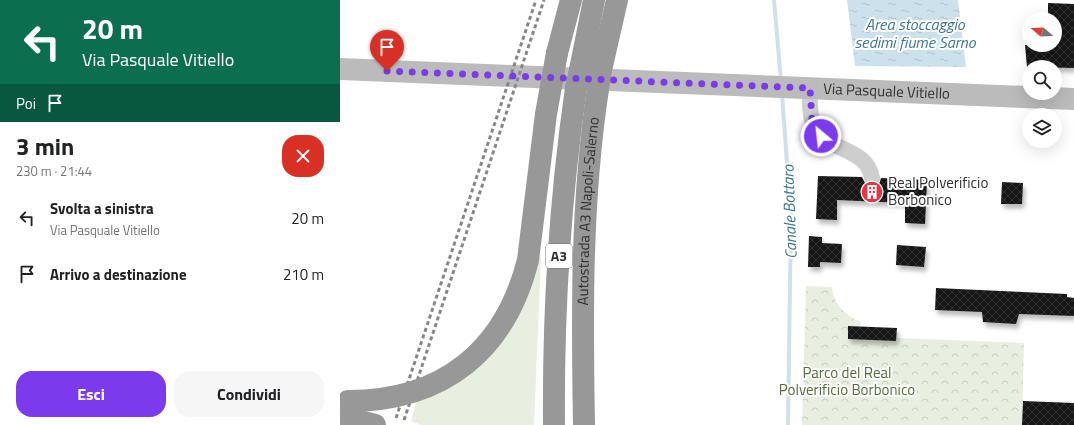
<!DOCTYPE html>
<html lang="it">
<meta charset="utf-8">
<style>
body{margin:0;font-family:"Titillium Web",sans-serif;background:#f6f6f6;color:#202124;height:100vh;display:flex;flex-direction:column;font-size:15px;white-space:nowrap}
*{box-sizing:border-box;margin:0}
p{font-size:13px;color:#757577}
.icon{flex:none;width:22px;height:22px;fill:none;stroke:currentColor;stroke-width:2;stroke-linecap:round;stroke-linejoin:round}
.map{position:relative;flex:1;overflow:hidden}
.drawer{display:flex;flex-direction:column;background:#fff;width:340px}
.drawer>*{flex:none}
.banner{background:#0b6e4f;color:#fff;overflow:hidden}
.needle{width:26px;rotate:289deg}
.tools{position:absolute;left:682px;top:12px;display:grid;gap:8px}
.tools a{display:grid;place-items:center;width:40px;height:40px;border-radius:50%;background:#fff;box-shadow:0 4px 16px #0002;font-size:20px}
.pin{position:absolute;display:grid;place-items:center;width:34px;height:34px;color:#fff;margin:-41px -17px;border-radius:50% 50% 50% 0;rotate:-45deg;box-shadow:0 0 4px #0007}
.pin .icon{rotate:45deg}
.me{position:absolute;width:44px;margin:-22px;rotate:332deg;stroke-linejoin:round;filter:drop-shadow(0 0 3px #0008)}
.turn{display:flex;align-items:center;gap:14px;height:84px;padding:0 16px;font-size:18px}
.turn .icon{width:52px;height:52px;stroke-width:2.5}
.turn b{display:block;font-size:28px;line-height:34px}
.then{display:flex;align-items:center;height:38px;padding:0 16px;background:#0003;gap:8px;font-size:15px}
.round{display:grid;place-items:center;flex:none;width:42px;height:42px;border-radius:16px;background:#f6f6f6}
.head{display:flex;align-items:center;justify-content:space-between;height:68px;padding:0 16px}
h1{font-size:24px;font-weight:700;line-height:30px}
.button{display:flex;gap:8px;margin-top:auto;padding:8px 16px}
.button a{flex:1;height:46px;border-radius:16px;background:#7c3aed;color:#fff;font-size:16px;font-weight:700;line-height:46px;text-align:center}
.button a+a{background:#f6f6f6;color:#202124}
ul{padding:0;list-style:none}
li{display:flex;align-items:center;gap:12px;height:56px;padding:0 16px}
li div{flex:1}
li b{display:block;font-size:15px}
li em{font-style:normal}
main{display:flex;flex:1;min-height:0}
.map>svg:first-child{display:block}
</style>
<main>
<section class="drawer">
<div class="banner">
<div class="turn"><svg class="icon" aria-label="left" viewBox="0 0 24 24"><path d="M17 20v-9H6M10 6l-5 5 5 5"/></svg><div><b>20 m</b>Via Pasquale Vitiello</div></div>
<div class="then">Poi<svg class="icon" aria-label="arrive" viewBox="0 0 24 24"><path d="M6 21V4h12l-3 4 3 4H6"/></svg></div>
</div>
<div class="head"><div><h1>3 min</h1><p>230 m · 21:44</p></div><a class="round" style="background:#d93025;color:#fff"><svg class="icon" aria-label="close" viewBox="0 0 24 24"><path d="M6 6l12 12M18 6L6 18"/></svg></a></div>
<ul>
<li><svg class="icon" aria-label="left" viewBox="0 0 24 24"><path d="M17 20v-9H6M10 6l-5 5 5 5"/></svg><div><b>Svolta a sinistra</b><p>Via Pasquale Vitiello</p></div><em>20 m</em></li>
<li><svg class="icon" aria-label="arrive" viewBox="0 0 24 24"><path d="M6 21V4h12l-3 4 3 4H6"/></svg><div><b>Arrivo a destinazione</b></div><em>210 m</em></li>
</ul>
<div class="button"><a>Esci</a><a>Condividi</a></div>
</section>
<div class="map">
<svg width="734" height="425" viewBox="0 0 734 425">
<defs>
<pattern id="park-crowns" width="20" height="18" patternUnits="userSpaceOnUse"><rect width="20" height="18" fill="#e8eee0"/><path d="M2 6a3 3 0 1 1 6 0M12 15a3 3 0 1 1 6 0" fill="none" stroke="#c7cdc1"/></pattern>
<pattern id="water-ripples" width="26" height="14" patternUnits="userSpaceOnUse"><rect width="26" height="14" fill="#cde1ed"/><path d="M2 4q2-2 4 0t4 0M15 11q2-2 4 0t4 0" fill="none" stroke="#b0c2cc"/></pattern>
<pattern id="building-cross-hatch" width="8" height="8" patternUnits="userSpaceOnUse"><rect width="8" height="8" fill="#181818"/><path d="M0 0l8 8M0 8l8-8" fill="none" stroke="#313131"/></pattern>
<filter id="shadow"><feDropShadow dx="2.5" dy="4.5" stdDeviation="2" flood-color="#0004"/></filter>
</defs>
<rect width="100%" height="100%" fill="#fff"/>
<path fill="#e8eee0" d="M 197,256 L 201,257 L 194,425 L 81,425 L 71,421 L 78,396 L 111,381 Z"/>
<path fill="url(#park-crowns)" d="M 466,286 L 492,287 C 493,304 506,316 521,322 L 521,326 L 508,326 L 508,339 L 556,341 L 556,338 L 684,343 L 682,425 L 462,425 Z"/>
<path fill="url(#water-ripples)" d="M 507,0 L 618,0 L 626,67 L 515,66 Z"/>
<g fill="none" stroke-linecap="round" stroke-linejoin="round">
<path stroke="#cde1ed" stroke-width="4" d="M 434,0 L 441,81
M 442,94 L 451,218 L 448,425"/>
</g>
<path fill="url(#building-cross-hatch)" filter="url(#shadow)" d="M 708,3 L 734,4 L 734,68 L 687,67 L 685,45 L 715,45 L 715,19 L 708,19 Z
M 478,176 L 522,177 L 526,185 L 531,187 L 539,184 L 541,178 L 587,180 L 585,224 L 565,223 L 565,203 L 497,200 L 497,220 L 476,219 Z
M 662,182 L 683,183 L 682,204 L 661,204 Z
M 469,236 L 482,237 L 482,243 L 502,244 L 501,263 L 480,262 L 480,267 L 468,267 Z
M 557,245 L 586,247 L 584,267 L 556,265 Z
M 596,288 L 727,294 L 727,297 L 734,298 L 734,316 L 679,314 L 676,324 L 643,322 L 642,312 L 595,310 Z
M 508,326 L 557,328 L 556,341 L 508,339 Z
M 683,401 L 734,403 L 734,425 L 682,425 Z"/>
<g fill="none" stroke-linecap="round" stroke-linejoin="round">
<path stroke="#cecece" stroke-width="16" d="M 470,89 C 470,99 469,110 472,120 C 482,154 526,144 532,178"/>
<path stroke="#bbb" stroke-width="22" id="s1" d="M 0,69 L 734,99"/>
<g stroke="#989898" stroke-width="22">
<path d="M 217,53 L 231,0"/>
<path d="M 240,70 L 254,0"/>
<path d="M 261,70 L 277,0"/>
<path d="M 0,416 L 35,425"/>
<path d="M 214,425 C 213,313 220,199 236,88"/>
<path id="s2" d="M 244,425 C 242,313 241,201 258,89"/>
</g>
<path stroke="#868686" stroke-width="3" stroke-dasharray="4 3" stroke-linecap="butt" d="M 56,418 L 196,0
M 64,420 L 204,0"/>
<path stroke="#989898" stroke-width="22" d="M 236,88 L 240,70
M 258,89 L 261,70
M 8,401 C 103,401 165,351 188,260 L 206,114 L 217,53"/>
</g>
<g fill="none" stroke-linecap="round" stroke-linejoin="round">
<path stroke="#7c3aed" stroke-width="7" stroke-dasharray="0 12.6" d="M 47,71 L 470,88 L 472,120 L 481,136"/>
</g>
<defs>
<g id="building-disc" transform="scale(1.15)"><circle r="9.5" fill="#e63646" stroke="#fff"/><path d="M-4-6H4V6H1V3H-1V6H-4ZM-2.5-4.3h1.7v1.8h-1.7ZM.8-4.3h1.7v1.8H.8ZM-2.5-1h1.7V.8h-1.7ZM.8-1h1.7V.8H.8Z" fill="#fff"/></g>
</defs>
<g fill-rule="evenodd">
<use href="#building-disc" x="532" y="192"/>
</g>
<g text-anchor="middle" stroke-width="4" stroke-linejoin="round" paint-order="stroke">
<rect fill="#fff" stroke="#6f6f6f" stroke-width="1" x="206" y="244" width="26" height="24" rx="3"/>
<g font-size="14" font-weight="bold" fill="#313131">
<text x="219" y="261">A3</text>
</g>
<g font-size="15" fill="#313131" stroke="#fff">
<text dy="5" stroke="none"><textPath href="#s1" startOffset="547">Via Pasquale Vitiello</textPath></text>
<text dy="5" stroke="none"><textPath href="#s2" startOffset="214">Autostrada A3 Napoli-Salerno</textPath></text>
</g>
<g font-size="15" fill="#313131" stroke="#fff" text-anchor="start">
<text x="548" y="188">Real Polverificio<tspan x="548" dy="17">Borbonico</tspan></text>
</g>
<g font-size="15" fill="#556e3e" stroke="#fff">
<text x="507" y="378">Parco del Real<tspan x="507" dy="17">Polverificio Borbonico</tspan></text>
</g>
<g font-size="16" font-style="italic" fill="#3e7595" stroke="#fff">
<text x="575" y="30">Area stoccaggio<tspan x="575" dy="18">sedimi fiume Sarno</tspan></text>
<text transform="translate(449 212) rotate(-92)" y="6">Canale Bottaro</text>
</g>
</g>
</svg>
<div class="tools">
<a><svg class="needle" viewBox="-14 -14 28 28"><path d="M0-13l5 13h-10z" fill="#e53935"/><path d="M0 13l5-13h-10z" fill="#757577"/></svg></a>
<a><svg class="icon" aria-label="search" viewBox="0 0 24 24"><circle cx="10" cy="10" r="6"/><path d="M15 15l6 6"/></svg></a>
<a><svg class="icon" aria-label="layers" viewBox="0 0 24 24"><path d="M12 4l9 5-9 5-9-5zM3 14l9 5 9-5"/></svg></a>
</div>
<div class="pin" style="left:47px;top:71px;background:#d93025"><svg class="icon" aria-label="arrive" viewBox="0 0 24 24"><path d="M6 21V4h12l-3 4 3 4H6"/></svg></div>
<svg class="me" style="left:481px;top:136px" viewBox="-20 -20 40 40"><circle r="17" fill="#7c3aed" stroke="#fff" stroke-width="3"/><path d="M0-11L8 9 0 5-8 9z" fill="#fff"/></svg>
</div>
</main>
